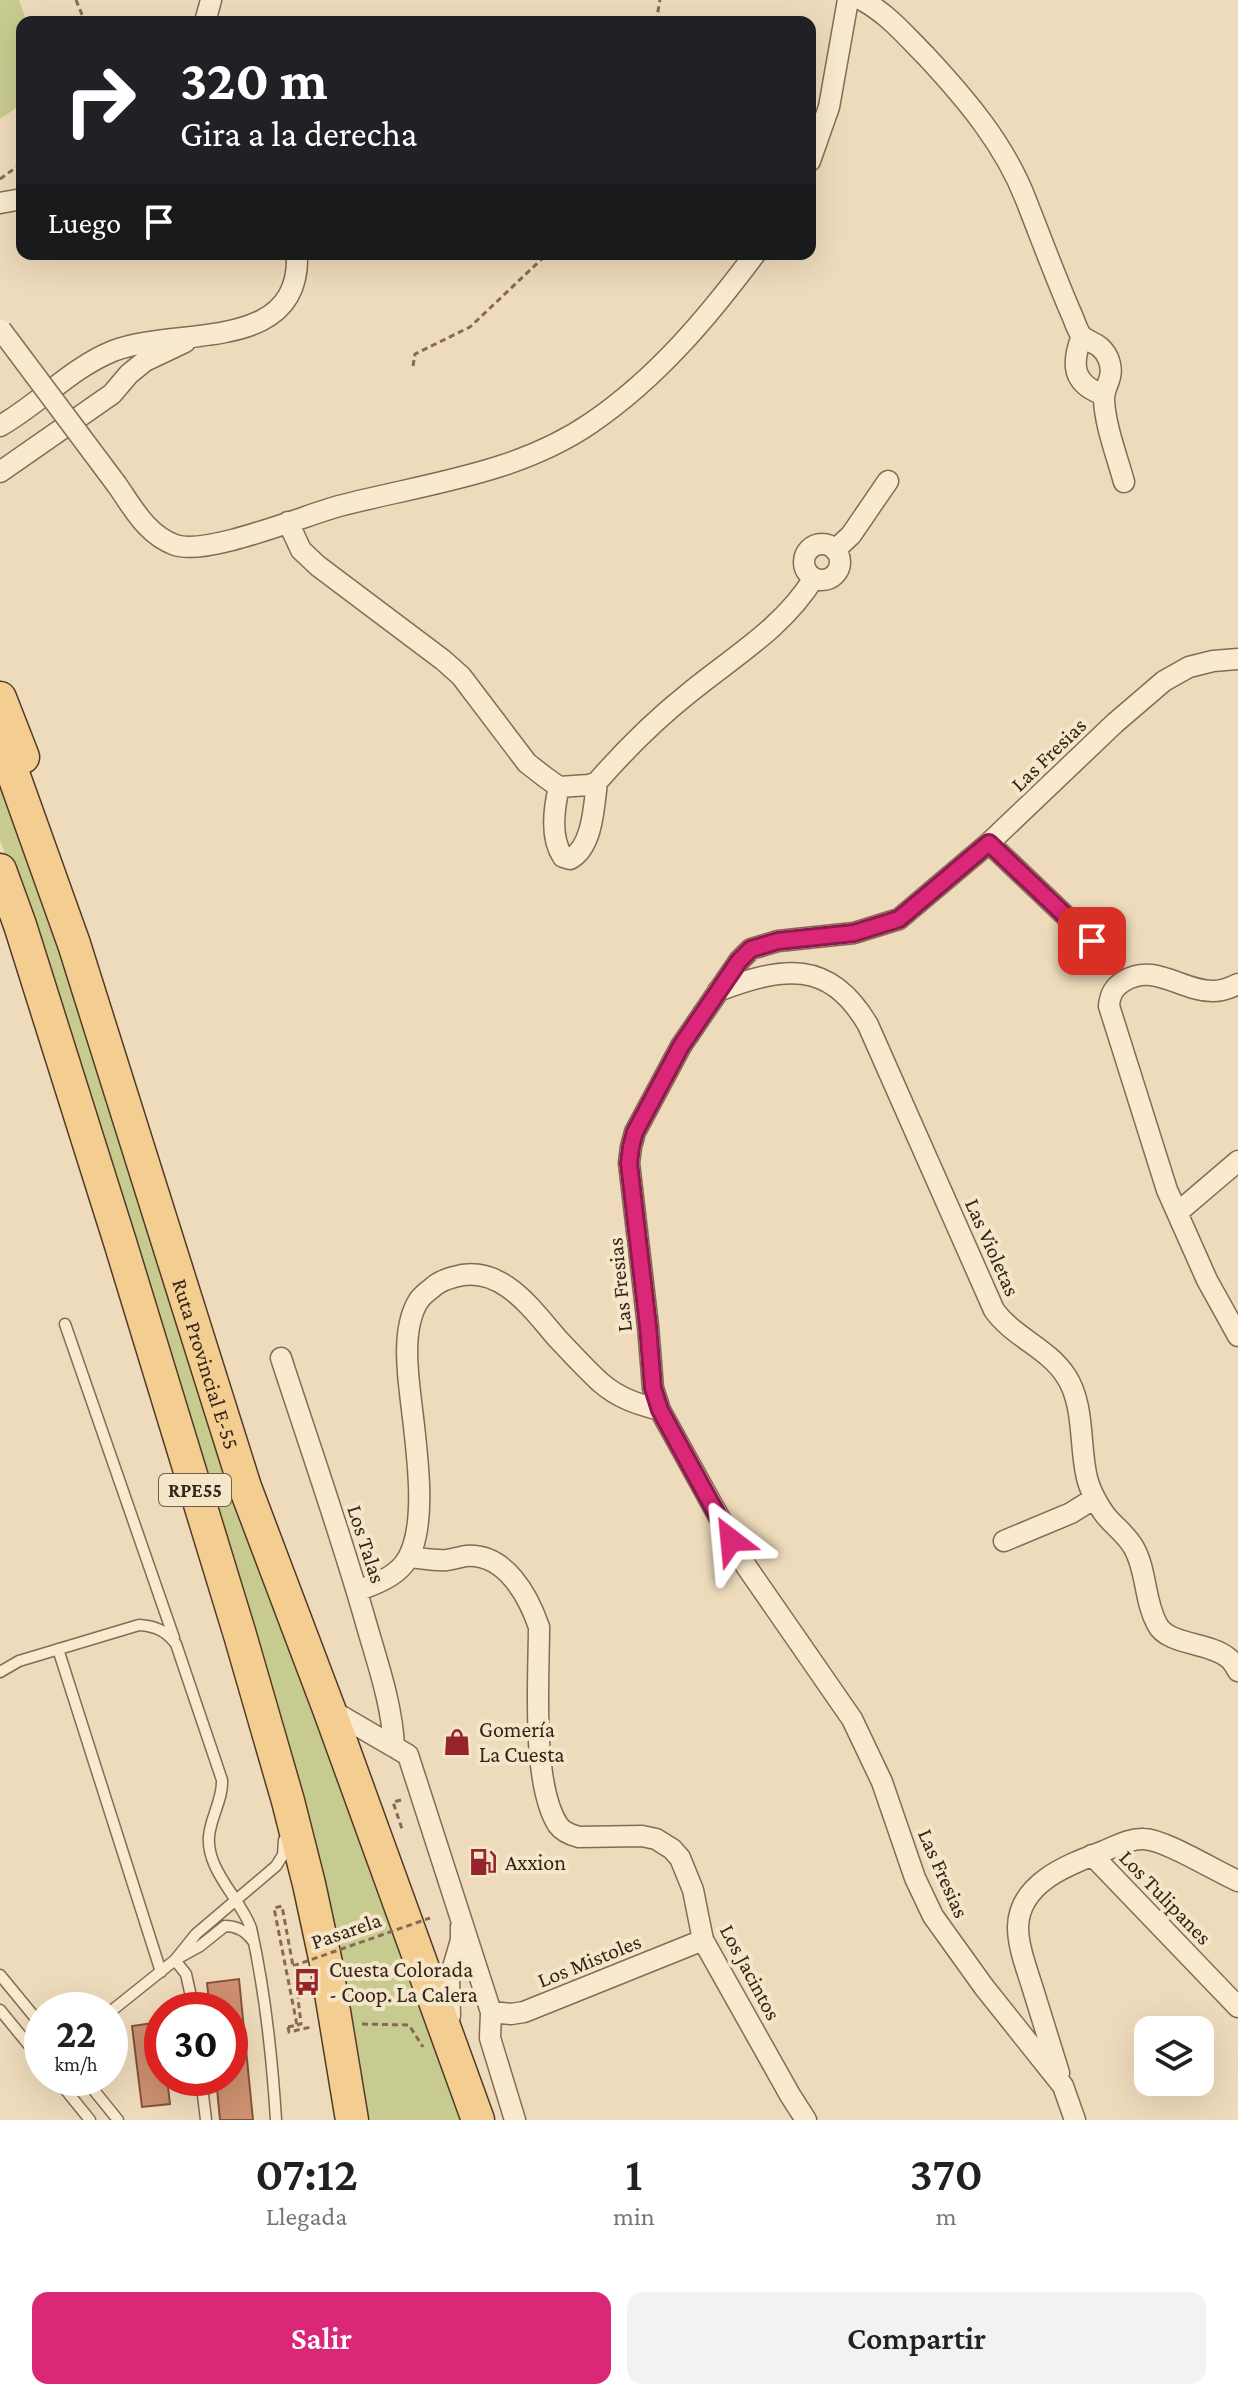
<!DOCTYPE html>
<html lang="es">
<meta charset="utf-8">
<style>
body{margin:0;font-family:"Crimson Pro",serif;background:#f2f2f2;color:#202124;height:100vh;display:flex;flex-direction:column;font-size:30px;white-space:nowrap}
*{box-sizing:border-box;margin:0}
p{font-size:26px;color:#757577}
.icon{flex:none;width:44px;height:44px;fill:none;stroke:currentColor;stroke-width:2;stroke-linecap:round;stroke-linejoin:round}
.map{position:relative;height:2120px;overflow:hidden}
.sheet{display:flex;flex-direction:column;background:#fff;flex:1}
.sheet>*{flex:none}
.top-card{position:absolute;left:16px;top:16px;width:800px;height:244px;border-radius:16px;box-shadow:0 8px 32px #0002;background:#202124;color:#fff;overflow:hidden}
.controls{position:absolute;left:1134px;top:2016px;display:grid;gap:16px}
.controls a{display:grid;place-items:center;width:80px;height:80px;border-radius:16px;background:#fff;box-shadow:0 8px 32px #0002;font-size:40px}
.speed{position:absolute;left:24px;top:1992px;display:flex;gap:16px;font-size:40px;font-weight:700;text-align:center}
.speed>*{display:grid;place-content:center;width:104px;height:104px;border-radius:50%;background:#fff;box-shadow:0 8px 32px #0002;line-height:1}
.speed small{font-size:20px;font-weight:400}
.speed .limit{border:12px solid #d22;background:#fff;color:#111}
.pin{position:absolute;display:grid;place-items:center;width:68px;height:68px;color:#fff;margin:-34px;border-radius:16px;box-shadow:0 4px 12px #0006}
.me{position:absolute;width:88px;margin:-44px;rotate:331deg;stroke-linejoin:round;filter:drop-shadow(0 0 6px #0008)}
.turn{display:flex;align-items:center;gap:28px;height:168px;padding:0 32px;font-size:36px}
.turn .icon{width:104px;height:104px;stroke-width:2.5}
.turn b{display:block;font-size:56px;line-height:68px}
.then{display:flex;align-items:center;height:76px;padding:0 32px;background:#0003;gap:16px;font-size:30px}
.eta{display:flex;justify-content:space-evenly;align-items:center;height:136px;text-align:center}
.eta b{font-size:48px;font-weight:600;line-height:56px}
.primary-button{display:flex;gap:16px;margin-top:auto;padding:16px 32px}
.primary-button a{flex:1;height:92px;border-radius:16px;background:#db2777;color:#fff;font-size:32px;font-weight:600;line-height:92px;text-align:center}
.primary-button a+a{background:#f2f2f2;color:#202124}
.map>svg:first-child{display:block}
</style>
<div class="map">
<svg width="1238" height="2120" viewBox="0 0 1238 2120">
<rect width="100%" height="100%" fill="#eedbbb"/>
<path fill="#c8cb8f" d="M 0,0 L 19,0 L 27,22 L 22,22 L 22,104 L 0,119 Z
M 0,765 L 467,2120 L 364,2120 L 26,909 L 0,840 Z"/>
<path fill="#cd9070" stroke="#84533a" stroke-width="2" d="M 239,1979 L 253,2120 L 220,2120 L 216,2078 L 230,2078 L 230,2010 L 210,2010 L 207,1983 Z
M 160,2022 L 162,2078 L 167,2078 L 170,2104 L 142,2107 L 132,2026 Z"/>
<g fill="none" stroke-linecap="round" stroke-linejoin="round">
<g stroke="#856b55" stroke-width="13">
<path id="lane" d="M 65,1324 L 174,1638
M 58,1649 L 161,1972
M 0,1672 L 19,1661 L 139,1625 C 156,1626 166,1631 176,1644 L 222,1780 C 223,1799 211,1816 209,1836 C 206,1870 240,1898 251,1928 C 265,1991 272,2055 276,2120
M 180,1957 L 200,1946 L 225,1926 C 237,1926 246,1931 253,1941
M 175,1960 L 186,1974 L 194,2010
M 0,1975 L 42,2026
M 0,2010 L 42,2061
M 110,2012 L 175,1960 L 196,1934 L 276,1866 L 283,1855 L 284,1840
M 56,2078 L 90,2120
M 84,2078 L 118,2120
M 201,2078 L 206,2120"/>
</g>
<g stroke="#856b55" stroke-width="23">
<path id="street" d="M 862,0 C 888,14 906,36 926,56 C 966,99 1005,145 1026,200 C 1041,238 1055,276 1071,313 C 1074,319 1077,330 1081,335 C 1089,344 1100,341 1108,358 C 1116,378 1104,384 1104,399 C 1105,426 1117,456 1124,482
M 205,22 L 211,0
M 810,161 L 829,107 L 848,0
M 0,203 L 22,199
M 1082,336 C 1071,364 1072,384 1104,395
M 0,426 C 39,404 71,368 113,351 C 176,326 301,355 297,254
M 0,472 L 112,394 L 129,374 L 145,361 L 185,342
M 117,485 C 133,508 147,535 175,545 C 207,556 303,516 339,506 C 424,484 517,474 591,423 C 657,378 708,317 755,254
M 288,522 L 301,550 L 318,566 L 443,660 L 461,676 L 527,763 L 545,777 L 559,787 L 589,785 L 597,782 C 625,750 655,720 689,693 C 734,656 782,629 814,578
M804 562a18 18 0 1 1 36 0a18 18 0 1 1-36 0Z
M 835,550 L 851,535 L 888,481
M 559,787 C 554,808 550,838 563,857 L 570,859 C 593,847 594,805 597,782
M 989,843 L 1092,941
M 1238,984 C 1230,988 1223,991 1214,991 C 1182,992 1155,962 1124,981 C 1114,987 1110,994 1109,1006 L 1167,1190 L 1207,1280 L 1238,1336
M 718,991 C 782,967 829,958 868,1025 L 994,1310 C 1013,1337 1048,1348 1066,1376 C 1085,1405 1079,1445 1087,1478 C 1090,1490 1098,1506 1106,1516 C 1115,1527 1127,1535 1134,1548 C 1147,1571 1144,1600 1157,1624 C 1167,1645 1208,1642 1227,1657 C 1232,1660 1235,1666 1238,1671
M 1177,1213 L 1238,1161
M 281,1358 C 309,1444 339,1529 364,1616 C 376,1659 392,1702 394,1747
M 1004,1541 L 1071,1513 L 1095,1498
M 409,1557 C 421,1558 434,1561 447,1560 C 453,1559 460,1557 466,1556 C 505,1553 528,1595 539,1627 C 539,1677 531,1783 558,1825 C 563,1832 571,1835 579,1837 L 642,1836 L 656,1839 L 672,1849 L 680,1858 L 693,1890 L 703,1940 L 790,2095 L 806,2120
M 357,1591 C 373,1585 393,1578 404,1564 C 434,1526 411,1419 408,1372 C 406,1349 406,1320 419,1300 C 422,1296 428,1291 432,1288 C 438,1282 446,1279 454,1277 C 500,1263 531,1308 557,1338 C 571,1353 585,1368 600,1382 C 618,1398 637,1404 660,1410
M 329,1709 L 408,1755 L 491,2012 L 490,2038 L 515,2120
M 1092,1855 L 1238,2007
M 491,2012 L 511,2014 L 524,2012 L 703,1940
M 450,2016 L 449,1981 L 461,1940 L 461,1926
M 1059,2073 C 1050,2044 1041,2015 1032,1986 C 1026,1967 1018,1946 1018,1927 C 1019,1882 1070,1864 1104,1851 C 1116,1846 1130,1838 1144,1839 C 1166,1840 1215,1871 1238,1881
M 1075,2120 L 1063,2086 L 984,1987 L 933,1916 L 915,1878 L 882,1782 L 852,1719 L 746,1566 L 660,1410 L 653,1388 L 648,1326 L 629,1163 L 631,1147 L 635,1132 L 681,1046 L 739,961 L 751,949 L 778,941 L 854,933 L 899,919 L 989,843 L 1115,723 L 1164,681 L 1189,667 L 1213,661 L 1238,659"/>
</g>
<g stroke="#523a2a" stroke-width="35">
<g id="primary">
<path d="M 0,698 L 23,757"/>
<path id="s1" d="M 0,737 L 74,944 L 245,1487 L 329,1709 L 478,2120"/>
<path d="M 0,870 L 20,925 L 120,1242 L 240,1635 L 288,1801 L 309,1884 L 326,1963 L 352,2120"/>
</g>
</g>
<path stroke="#856b55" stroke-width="3" stroke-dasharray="6 4" stroke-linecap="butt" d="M 76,0 L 85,22
M 656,22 L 660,0
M 0,179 L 22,163
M 413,366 L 415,354 L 470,327 L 547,254
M 401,1800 L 393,1802 L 403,1832
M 362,2024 L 409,2025 L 423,2047
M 297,2025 L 301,2024 L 297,1990 L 303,1989
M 288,2027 L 289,2032 L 311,2027
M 288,2027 L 297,2025 L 274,1908 L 282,1906 L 293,1966"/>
<use href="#lane" stroke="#f9e9ce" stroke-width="10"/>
<use href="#street" stroke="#f9e9ce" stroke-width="20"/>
<use href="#primary" stroke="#f4ce90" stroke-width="32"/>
<g stroke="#856b55" stroke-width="23" stroke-linecap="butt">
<path id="street-bridge" d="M 1,330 L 117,485"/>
</g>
<path stroke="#856b55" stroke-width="3" stroke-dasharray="6 4" stroke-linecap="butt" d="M 293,1966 L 430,1918"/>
<use href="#street-bridge" stroke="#f9e9ce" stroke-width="20"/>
</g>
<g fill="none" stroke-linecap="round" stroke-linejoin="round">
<g stroke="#8e194d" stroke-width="20">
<path id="route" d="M 731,1540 L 660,1410 L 653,1388 L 648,1326 L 629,1163 L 631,1147 L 635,1132 L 681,1046 L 739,961 L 751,949 L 778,941 L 854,933 L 899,919 L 989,843 L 1092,941"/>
</g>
<use href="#route" stroke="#db2777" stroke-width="14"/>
</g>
<defs>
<g id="shop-bare" transform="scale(2.16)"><path d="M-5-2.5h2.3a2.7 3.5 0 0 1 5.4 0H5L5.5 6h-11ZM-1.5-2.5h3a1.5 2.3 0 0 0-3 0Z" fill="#95242c" stroke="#f5e6ca" stroke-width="2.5" paint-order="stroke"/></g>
<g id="fuel-bare" transform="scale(2.16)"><path d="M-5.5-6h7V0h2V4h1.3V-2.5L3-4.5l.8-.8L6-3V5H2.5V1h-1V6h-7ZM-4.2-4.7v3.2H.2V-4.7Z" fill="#95242c" stroke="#f5e6ca" stroke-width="2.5" paint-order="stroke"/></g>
<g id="bus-bare" transform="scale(2.16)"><path d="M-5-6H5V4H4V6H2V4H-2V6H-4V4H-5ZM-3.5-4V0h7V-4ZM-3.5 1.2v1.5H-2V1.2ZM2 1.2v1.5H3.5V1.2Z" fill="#95242c" stroke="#f5e6ca" stroke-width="2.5" paint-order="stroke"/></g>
</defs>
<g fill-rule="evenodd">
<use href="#shop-bare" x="457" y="1742"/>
<use href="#fuel-bare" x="483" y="1862"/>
<use href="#bus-bare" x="307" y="1982"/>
</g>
<g text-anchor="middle" stroke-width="8" stroke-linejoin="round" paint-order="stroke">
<rect fill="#f5e6ca" stroke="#6e5f4f" stroke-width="2" x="159" y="1474" width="72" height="32" rx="6"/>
<g font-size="20" font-weight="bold" fill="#34251a">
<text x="195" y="1497">RPE55</text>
</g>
<g font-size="22" fill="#34251a" stroke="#f5e6ca">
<text transform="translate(1048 754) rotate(-44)" y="8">Las Fresias</text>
<text transform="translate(993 1247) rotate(66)" y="8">Las Violetas</text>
<text transform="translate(619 1285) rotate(-96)" y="8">Las Fresias</text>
<text dy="8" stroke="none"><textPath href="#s1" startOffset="660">Ruta Provincial E-55</textPath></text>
<text transform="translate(367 1544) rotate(72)" y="8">Los Talas</text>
<text transform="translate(944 1873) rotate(66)" y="8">Las Fresias</text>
<text transform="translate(1166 1897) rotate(46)" y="8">Los Tulipanes</text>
<text transform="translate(346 1930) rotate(-19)" y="8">Pasarela</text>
<text transform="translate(589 1960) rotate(-22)" y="8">Los Mistoles</text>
<text transform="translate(751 1972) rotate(62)" y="8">Los Jacintos</text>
</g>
<g font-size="22" fill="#34251a" stroke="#f5e6ca" text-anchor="start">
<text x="479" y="1737">Gomería<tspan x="479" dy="25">La Cuesta</tspan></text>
<text x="505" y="1870">Axxion</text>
<text x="329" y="1977">Cuesta Colorada<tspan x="329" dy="25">- Coop. La Calera</tspan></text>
</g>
</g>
</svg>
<div class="controls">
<a><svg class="icon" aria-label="layers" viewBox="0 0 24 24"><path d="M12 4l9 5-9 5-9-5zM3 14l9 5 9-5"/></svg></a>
</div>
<div class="speed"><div>22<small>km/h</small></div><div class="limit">30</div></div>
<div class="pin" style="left:1092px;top:941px;background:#d93025"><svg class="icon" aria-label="arrive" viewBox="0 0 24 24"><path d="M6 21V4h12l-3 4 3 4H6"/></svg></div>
<svg class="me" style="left:731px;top:1540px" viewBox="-20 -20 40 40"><path d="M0-17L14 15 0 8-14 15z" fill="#db2777" stroke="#fff" stroke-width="4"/></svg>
<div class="top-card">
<div class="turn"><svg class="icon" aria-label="right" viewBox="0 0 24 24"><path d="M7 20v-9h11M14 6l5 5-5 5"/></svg><div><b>320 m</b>Gira a la derecha</div></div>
<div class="then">Luego<svg class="icon" aria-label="arrive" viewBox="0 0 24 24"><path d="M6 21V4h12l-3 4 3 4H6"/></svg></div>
</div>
</div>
<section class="sheet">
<div class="eta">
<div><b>07:12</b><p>Llegada</p></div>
<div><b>1</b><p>min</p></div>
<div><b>370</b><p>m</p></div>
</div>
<div class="primary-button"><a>Salir</a><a>Compartir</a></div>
</section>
